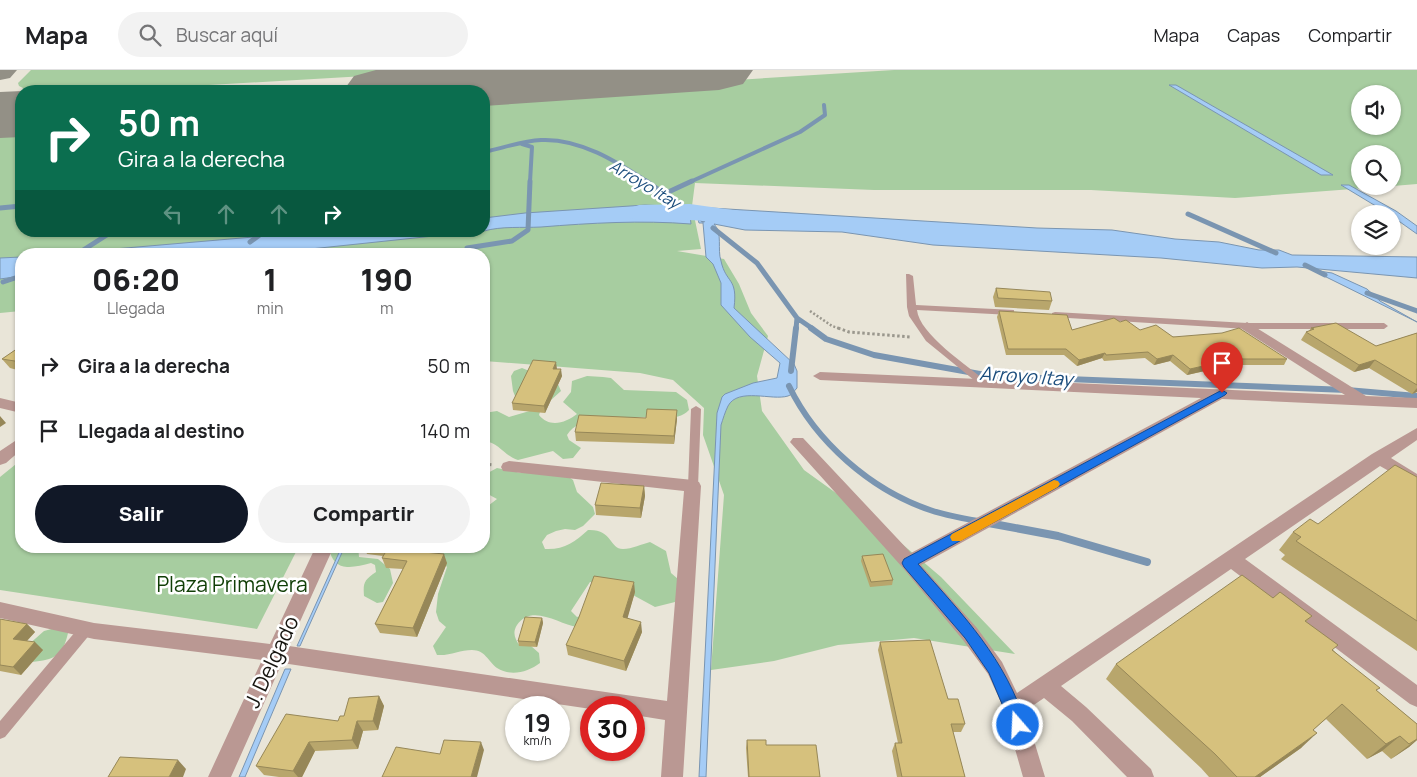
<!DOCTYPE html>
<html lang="es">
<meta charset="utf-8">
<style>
body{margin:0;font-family:Manrope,sans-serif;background:#f2f2f2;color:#202124;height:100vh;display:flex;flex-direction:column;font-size:19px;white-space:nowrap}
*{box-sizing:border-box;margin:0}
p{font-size:16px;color:#757577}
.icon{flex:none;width:28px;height:28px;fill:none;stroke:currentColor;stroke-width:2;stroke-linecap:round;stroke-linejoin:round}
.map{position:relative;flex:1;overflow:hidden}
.panel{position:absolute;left:15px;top:178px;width:475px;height:305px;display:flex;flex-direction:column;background:#fff;border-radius:20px;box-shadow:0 1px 4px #0004}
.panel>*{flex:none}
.guide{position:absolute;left:15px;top:15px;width:475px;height:152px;border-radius:20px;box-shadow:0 1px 4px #0004;background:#0b6e4f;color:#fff;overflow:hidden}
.tools{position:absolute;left:1351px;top:15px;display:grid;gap:10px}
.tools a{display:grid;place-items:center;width:50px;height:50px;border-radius:50%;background:#fff;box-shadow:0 1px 4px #0004;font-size:25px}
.speed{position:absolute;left:505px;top:626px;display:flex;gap:10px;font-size:25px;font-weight:700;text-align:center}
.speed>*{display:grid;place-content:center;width:65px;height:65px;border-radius:50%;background:#fff;box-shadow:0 1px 4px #0004;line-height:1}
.speed small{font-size:12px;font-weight:400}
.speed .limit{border:8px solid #d22;background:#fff;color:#111}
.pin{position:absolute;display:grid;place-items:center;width:42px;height:42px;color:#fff;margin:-51px -21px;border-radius:50% 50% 50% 0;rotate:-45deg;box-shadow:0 0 5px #0007}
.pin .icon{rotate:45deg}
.me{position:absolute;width:55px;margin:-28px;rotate:341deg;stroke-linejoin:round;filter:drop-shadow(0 0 4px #0008)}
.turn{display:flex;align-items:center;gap:18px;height:105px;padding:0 20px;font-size:22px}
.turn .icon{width:65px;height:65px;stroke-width:2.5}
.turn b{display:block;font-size:35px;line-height:42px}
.lanes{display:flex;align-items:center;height:48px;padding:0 20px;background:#0003;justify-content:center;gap:25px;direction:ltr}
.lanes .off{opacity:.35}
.eta{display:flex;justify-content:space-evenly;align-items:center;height:85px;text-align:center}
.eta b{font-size:30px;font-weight:800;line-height:35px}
.action{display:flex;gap:10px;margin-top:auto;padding:10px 20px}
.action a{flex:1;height:58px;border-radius:30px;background:#111827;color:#fff;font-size:20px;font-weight:800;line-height:58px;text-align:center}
.action a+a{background:#f2f2f2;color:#202124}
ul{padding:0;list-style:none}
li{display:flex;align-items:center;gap:15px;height:65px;padding:0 20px}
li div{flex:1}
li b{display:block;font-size:19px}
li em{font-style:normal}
header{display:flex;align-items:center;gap:30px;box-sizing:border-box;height:70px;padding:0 25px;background:#fff;border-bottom:1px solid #e0e0e0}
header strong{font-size:24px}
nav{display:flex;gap:28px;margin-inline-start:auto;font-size:18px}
.search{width:350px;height:45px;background:#f2f2f2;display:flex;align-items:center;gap:12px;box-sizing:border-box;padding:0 18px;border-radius:28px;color:#757577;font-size:19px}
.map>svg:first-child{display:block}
</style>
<header>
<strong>Mapa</strong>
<div class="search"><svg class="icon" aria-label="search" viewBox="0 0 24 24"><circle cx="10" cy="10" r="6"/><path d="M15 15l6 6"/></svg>Buscar aquí</div>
<nav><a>Mapa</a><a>Capas</a><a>Compartir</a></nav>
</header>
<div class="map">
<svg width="1417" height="707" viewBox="0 0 1417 707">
<rect width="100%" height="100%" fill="#e9e5d8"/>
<path fill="#a7cda0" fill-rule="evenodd" d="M 31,0 L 468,0 L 106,21 L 29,21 L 19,16 L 18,13 Z
M 894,0 L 1417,0 L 1417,114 L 1393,116 L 1392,84 L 1360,84 L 1360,116 L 1392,116 L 1235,128 L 1091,120 L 874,120 L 695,113 L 692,136 L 701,179 L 677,181 L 724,189 L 739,214 L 751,243 L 768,266 L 757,306 L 762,341 L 804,400 L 875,451 L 941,507 L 1015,584 L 914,568 L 838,575 L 774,591 L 711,600 L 724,425 L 703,365 L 704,338 L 673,310 L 640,303 L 484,291 L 484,184 L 21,184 L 21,241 L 0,243 L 0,57 L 21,56 L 21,161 L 484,161 L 484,26 ZM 1360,24 L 1392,24 L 1392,56 L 1360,56 Z
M 522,298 L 557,312 L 561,321 L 541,339 L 539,345 C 549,358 566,353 577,344 L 563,332 L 571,322 L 572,311 L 587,306 L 603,307 L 611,308 L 624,320 L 676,322 L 687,330 L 689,340 C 677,353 652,346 636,347 C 625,348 613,352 601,353 C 586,354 577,350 567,365 L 569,370 L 581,378 L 573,388 L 563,389 L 553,381 L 518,390 C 504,386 499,372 484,371 L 484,343 L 497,341 L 509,347 L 533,340 L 517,331 L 513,321 L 511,306 L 514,301 Z
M 21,390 L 21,476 L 299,476 L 257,559 L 0,520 L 0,407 Z
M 555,397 L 573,410 L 577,422 L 593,437 L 595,444 L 583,456 L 575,460 L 565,459 L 556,461 L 547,465 L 542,472 L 545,479 C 564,480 575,472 588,460 C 613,459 609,479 623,479 C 632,479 642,474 650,472 L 666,481 L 671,503 L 678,509 L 681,525 L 675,532 L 655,537 L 620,518 L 590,512 L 571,541 L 577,547 L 588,544 L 577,557 C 560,555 532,533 517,555 C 512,563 515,569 520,576 L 531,576 L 539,583 L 540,593 C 528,602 511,607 497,598 C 488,591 485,580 472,580 C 460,580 450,586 437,585 L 433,576 L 446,557 L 439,551 L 436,542 L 438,524 L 447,497 L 441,490 L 433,487 L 431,476 L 484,476 L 484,439 L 497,429 L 484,422 L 484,405 L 497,398 L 521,403 Z
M 329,476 L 358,476 L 359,487 L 378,489 L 390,499 L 393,513 L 383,532 L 377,533 L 364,526 C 363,513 364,510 376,502 L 375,495 L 371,493 C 352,498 332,503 329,476 Z
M 55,558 L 68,563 C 63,586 54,590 32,592 L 27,576 L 44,561 Z"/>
<path fill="#a5ccf6" stroke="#7a95b1" d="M 1169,15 L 1176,15 L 1333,105 L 1321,105 Z
M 1341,115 L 1349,115 L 1396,141 L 1417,156 L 1417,164 L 1393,147 L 1392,144 L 1389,144 Z
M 645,135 L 689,137 L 691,154 C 641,150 591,153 541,157 C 522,158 502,156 484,161 L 484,148 L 525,143 Z
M 695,137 L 1037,158 L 1112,160 L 1175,169 L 1219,172 L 1259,180 L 1279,180 L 1292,185 L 1417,187 L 1417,208 L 1297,197 L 1262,198 L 1161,188 L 933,175 L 842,162 L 745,160 L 714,154 C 723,163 717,179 721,191 C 726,214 738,207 734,238 L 794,294 L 797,301 L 797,318 C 794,321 792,325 788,326 C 772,331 738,317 728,336 C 725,342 723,349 721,355 L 706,707 L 699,707 L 717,343 L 722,327 L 725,324 L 753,313 L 777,308 L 780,293 L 750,267 L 721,235 L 721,213 L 713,194 L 706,187 L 703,153 L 699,153 Z
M 323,161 L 481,161 L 263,184 L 56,184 Z
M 21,187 L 21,206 L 0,209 L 0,188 Z
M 1312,200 L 1332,203 L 1367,219 L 1380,231 L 1417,252 Z
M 342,476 L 345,476 L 300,576 L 297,576 Z
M 285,599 L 291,599 L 245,707 L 239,707 Z"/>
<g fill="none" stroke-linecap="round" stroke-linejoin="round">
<path stroke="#7a95b1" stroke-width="4" d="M 522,74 L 532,77 L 530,112
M 484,82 C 503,78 522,71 541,70 C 580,68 617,92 648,112
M 690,112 L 800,62 L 825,45 L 824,35"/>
<path stroke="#7a95b1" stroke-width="5" d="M 646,111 L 703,150
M 0,138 L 21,136
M 662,141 L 667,131 L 664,124 L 692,111
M 1188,144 L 1276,183
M 713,158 L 757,193 L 797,248 L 813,259
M 250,172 L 265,161
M 467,178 L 512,171 L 528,160 L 530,111
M 77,184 L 113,161
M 1305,195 L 1325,205
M 3,212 L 21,206
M 1367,223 L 1417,241
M 796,259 L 797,248"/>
<path stroke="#7a95b1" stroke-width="6" d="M 811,258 L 826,269 L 874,285 L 991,306 L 1347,320 L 1417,326
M 791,301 L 796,258
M 789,316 C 816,372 871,420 930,440 C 950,447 971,450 991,453"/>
<path stroke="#7a95b1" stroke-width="8" d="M 983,452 L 1058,466 L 1147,492"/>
<path fill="#a5ccf6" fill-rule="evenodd" d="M 690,134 L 754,143 L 758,148 L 754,153 C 733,159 710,150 688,150 C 669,149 649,153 630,148 L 626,143 L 630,138 L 639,135 Z"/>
<path fill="#939086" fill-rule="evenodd" d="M 0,0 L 17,0 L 10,8 L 0,10 Z
M 0,34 L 21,37 L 21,51 L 0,52 Z"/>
<path fill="#939086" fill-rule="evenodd" d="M 376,0 L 753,0 L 743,14 L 719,20 L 484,36 L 484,21 L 343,21 L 354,6 Z
M 22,21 L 21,67 L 0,68 L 0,22 Z"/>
<path stroke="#9a978d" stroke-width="2.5" stroke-dasharray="2 2" stroke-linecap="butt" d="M 810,241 L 832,256 L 841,259"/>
<path stroke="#9a978d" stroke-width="3" stroke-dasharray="2.5 2.5" stroke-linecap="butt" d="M 838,258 L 849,262 L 911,267
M 484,394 L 493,395"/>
<path fill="#ba9893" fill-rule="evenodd" d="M 906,204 L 909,204 L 913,206 L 916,235 L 1014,240 L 1014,244 L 1011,245 L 917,240 C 919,264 968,296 986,311 L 988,313 L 986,315 L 980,315 L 926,271 L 909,246 L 907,237 Z
M 1055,242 L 1247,253 L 1384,253 L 1388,256 L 1384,259 L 1247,259 L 1052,247 L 1052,243 Z
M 696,336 L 701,339 L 698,416 L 697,419 L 689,419 L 688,416 L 691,339 Z
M 86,553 L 91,555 L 92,559 L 91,563 L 5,667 L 0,669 L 0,651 L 81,555 Z"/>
<path fill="#ba9893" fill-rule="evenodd" d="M 1247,252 L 1366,326 L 1417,328 L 1417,338 L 1222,329 L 921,495 L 977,558 L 1002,592 L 1017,623 L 1372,384 L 1417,358 L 1417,370 L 1391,388 L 1417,404 L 1417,417 L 1380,396 L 1245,489 L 1417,615 L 1417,637 L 1410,634 L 1231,499 L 1061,616 L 1086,637 L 1151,699 L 1154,707 L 1127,707 L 1072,651 L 1044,628 L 1025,641 L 1045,707 L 1023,707 L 1003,637 L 988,604 L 963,570 L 903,498 L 790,372 L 793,368 L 803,368 L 911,483 L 1201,328 L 820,310 L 813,306 L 820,302 L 1345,325 L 1242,259 L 1241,256 Z
M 0,328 L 21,333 L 21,343 L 0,338 Z
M 21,367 L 21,380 L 6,393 L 0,395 L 0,381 Z
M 509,391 L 693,410 L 699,412 L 701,416 L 683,707 L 661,707 L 665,650 L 634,645 L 634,638 L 591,639 L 282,593 L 231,707 L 208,707 L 262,590 L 94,569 L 0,548 L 0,532 L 94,553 L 270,574 L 316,476 L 334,476 L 289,576 L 667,631 L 684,421 L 503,401 L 501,397 L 503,393 Z"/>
</g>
<path fill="#b8a66c" d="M 996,218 L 1052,231 L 1049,240 L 995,237 L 993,227 Z
M 999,241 L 1072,260 L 1120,252 L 1140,260 L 1287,289 L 1284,295 L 1231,295 L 1187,305 L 1170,291 L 1154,295 L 1145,288 L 1104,291 L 1102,288 L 1077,296 L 1064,285 L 1006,285 L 997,247 Z
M 1311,258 L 1376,276 L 1417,263 L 1417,322 L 1412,324 L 1369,298 L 1354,302 L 1301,270 L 1306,262 L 1309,261 Z
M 21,276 L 21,301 L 10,298 L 2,289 Z
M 557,299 L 562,306 L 545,343 L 513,340 L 512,333 Z
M 677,349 L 674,374 L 576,371 L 575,362 Z
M 1417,407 L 1417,581 L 1281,489 L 1285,485 L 1279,480 L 1293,462 L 1318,454 Z
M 644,416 L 645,426 L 641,448 L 596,445 L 595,435 Z
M 364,476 L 424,476 L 422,481 L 447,493 L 417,567 L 380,563 L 375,554 L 403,499 L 386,498 L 382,488 L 383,486 L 367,484 Z
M 862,486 L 893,510 L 892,515 L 870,517 L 861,491 Z
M 635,522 L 627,548 L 642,562 L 626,601 L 568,585 L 566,575 Z
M 1273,528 L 1312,546 L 1306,552 L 1333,580 L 1377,621 L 1417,654 L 1417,670 L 1409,677 L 1391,689 L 1382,681 L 1367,689 L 1326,649 L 1313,660 L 1301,678 L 1260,707 L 1209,707 L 1201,698 L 1106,609 L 1116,594 Z
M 542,548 L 543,553 L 537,577 L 519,576 L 518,571 Z
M 0,549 L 27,554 L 35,562 L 27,571 L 43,580 L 21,605 L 0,601 Z
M 880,572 L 948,629 L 965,654 L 961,662 L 953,662 L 965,707 L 897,707 L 892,681 L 895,673 L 898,673 L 878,580 Z
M 379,626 L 384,636 L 378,660 L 363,661 L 358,679 L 315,681 L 302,707 L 279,707 L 264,705 L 256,696 L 338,651 L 344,646 Z
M 747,670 L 766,675 L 820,707 L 748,707 L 746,678 Z"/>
<path fill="#968758" d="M 1105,283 L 1102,288 L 1077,296 L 1079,290 Z
M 1173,285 L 1170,291 L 1154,295 L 1157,289 Z
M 1234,289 L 1231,295 L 1187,305 L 1190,299 Z
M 1375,290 L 1369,298 L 1354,302 L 1359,295 Z
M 556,292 L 557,299 L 553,299 Z
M 561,299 L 562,306 L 545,343 L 544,336 Z
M 1417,318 L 1417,322 L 1412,324 Z
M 677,340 L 677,349 L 674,374 L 674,366 Z
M 0,346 L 6,353 L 0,357 Z
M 644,416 L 645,426 L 641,448 L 640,438 Z
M 416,476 L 424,476 L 418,490 L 414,481 Z
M 444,484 L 447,493 L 417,567 L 413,558 Z
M 634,512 L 635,522 L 625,557 L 623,547 Z
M 542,548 L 543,553 L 537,577 L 535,572 Z
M 641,552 L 642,562 L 626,601 L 624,591 Z
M 27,554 L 35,562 L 21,577 L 13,569 Z
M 35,572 L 43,580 L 21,605 L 13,597 Z
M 379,626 L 384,636 L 378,660 L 373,651 Z
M 357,651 L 363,661 L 358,679 L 352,670 Z
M 1317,663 L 1301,678 L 1260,707 L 1255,707 Z
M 1400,666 L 1382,681 L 1367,689 L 1386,674 Z
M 1417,669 L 1417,670 L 1409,677 L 1391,689 Z
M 309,672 L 315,681 L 302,707 L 298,707 L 293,701 Z
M 481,672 L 484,680 L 477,707 L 471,707 Z
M 178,690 L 186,699 L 183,707 L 169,707 Z"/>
<path fill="#d6c17d" stroke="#968758" d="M 996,218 L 1050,222 L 1052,231 L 998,228 Z
M 999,241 L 1067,245 L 1072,260 L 1114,248 L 1120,252 L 1126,250 L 1140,260 L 1156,255 L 1173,267 L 1222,263 L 1239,258 L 1287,289 L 1234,289 L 1190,299 L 1173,285 L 1157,289 L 1148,282 L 1106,285 L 1105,283 L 1079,290 L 1066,279 L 1008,279 Z
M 1336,253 L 1376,276 L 1417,263 L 1417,315 L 1375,290 L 1359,295 L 1306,262 L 1314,259 L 1311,258 Z
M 21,276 L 21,292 L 2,289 Z
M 533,290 L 556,292 L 553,299 L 561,299 L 544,336 L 512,333 Z
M 647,339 L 677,340 L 674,366 L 575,362 L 579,345 L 646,348 Z
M 1395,395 L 1417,407 L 1417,551 L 1296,471 L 1301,467 L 1293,462 L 1310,449 L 1318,454 Z
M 601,413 L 644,416 L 640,438 L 595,435 Z
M 376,476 L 416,476 L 414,481 L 444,484 L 413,558 L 375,554 L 407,491 L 382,488 L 388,478 Z
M 883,484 L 893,510 L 871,512 L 862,486 Z
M 1242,505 L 1273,528 L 1280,522 L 1312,546 L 1305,551 L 1338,575 L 1332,580 L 1380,618 L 1376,620 L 1417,654 L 1417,669 L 1409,674 L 1400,666 L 1386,674 L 1342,634 L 1313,660 L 1317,663 L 1255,707 L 1237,707 L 1215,684 L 1116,594 Z
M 594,506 L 634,512 L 623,547 L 641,552 L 624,591 L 566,575 L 579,547 Z
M 525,547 L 542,548 L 535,572 L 518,571 Z
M 0,549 L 27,554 L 13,569 L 35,572 L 13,597 L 0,595 Z
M 930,570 L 948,629 L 958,629 L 965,654 L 951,654 L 965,707 L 902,707 L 895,673 L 902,673 L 880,572 Z
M 379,626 L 373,651 L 357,651 L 352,670 L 309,672 L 293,701 L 256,696 L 286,644 L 338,651 L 340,646 L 344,646 L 349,628 Z
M 444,670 L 481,672 L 471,707 L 382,707 L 396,677 L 440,684 Z
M 747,670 L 766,670 L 766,675 L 816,675 L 820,707 L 749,707 Z
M 120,687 L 178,690 L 169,707 L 108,707 Z"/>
<path fill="#1a73e8" stroke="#114b97" d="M 1222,320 L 1227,323 L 1225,325 L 918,494 C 963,545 1006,589 1026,655 L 1024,660 L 1018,662 L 1013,660 L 989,603 L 965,568 L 904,497 L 902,493 L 904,489 Z"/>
<path fill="#f59e0b" d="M 1054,410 L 1058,411 L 1060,414 L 1058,417 L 961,471 L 952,471 L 950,467 L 952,464 Z"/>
<g text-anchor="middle" stroke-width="5" stroke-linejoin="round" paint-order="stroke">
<g font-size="16" font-style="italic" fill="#1a4c7c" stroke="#fff">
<text transform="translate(645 114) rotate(31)" y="6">Arroyo Itay</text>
</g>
<g font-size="19" font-style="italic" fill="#1a4c7c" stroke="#fff">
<text transform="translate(1026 306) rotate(4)" y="7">Arroyo Itay</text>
</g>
<g font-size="21" fill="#103e06" stroke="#fff">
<text x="232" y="522">Plaza Primavera</text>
</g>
<g font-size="21" fill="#161510" stroke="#fff">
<text transform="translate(272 592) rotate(-65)" y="7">J. Delgado</text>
</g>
</g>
</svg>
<div class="tools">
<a><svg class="icon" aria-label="sound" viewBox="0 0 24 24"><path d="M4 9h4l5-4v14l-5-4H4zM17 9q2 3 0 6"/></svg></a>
<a><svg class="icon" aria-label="search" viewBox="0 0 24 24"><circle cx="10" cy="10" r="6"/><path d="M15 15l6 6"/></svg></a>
<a><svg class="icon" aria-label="layers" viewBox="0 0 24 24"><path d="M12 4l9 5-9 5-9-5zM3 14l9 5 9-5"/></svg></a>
</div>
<div class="speed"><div>19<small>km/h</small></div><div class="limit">30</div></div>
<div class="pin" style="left:1222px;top:323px;background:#d93025"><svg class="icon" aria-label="arrive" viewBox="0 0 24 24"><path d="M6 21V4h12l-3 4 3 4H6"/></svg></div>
<svg class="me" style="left:1018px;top:655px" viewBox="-20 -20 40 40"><circle r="17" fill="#1a73e8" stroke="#fff" stroke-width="3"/><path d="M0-11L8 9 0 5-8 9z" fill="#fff"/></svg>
<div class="guide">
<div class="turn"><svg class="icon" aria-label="right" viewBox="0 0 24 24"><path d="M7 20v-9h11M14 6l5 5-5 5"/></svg><div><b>50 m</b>Gira a la derecha</div></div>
<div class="lanes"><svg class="icon off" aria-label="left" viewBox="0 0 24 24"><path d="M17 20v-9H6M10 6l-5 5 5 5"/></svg><svg class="icon off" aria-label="ahead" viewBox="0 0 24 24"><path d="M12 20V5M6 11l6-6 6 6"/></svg><svg class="icon off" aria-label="ahead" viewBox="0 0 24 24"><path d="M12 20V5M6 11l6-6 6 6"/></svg><svg class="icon" aria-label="right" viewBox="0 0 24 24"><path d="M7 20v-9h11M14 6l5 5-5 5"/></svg></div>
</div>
<section class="panel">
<div class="eta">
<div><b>06:20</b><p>Llegada</p></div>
<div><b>1</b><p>min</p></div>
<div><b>190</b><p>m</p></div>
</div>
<ul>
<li><svg class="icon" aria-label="right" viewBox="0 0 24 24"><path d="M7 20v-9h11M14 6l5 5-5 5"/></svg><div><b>Gira a la derecha</b></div><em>50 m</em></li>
<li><svg class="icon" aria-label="arrive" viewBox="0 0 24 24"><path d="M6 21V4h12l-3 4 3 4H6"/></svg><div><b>Llegada al destino</b></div><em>140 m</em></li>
</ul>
<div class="action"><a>Salir</a><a>Compartir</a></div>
</section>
</div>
